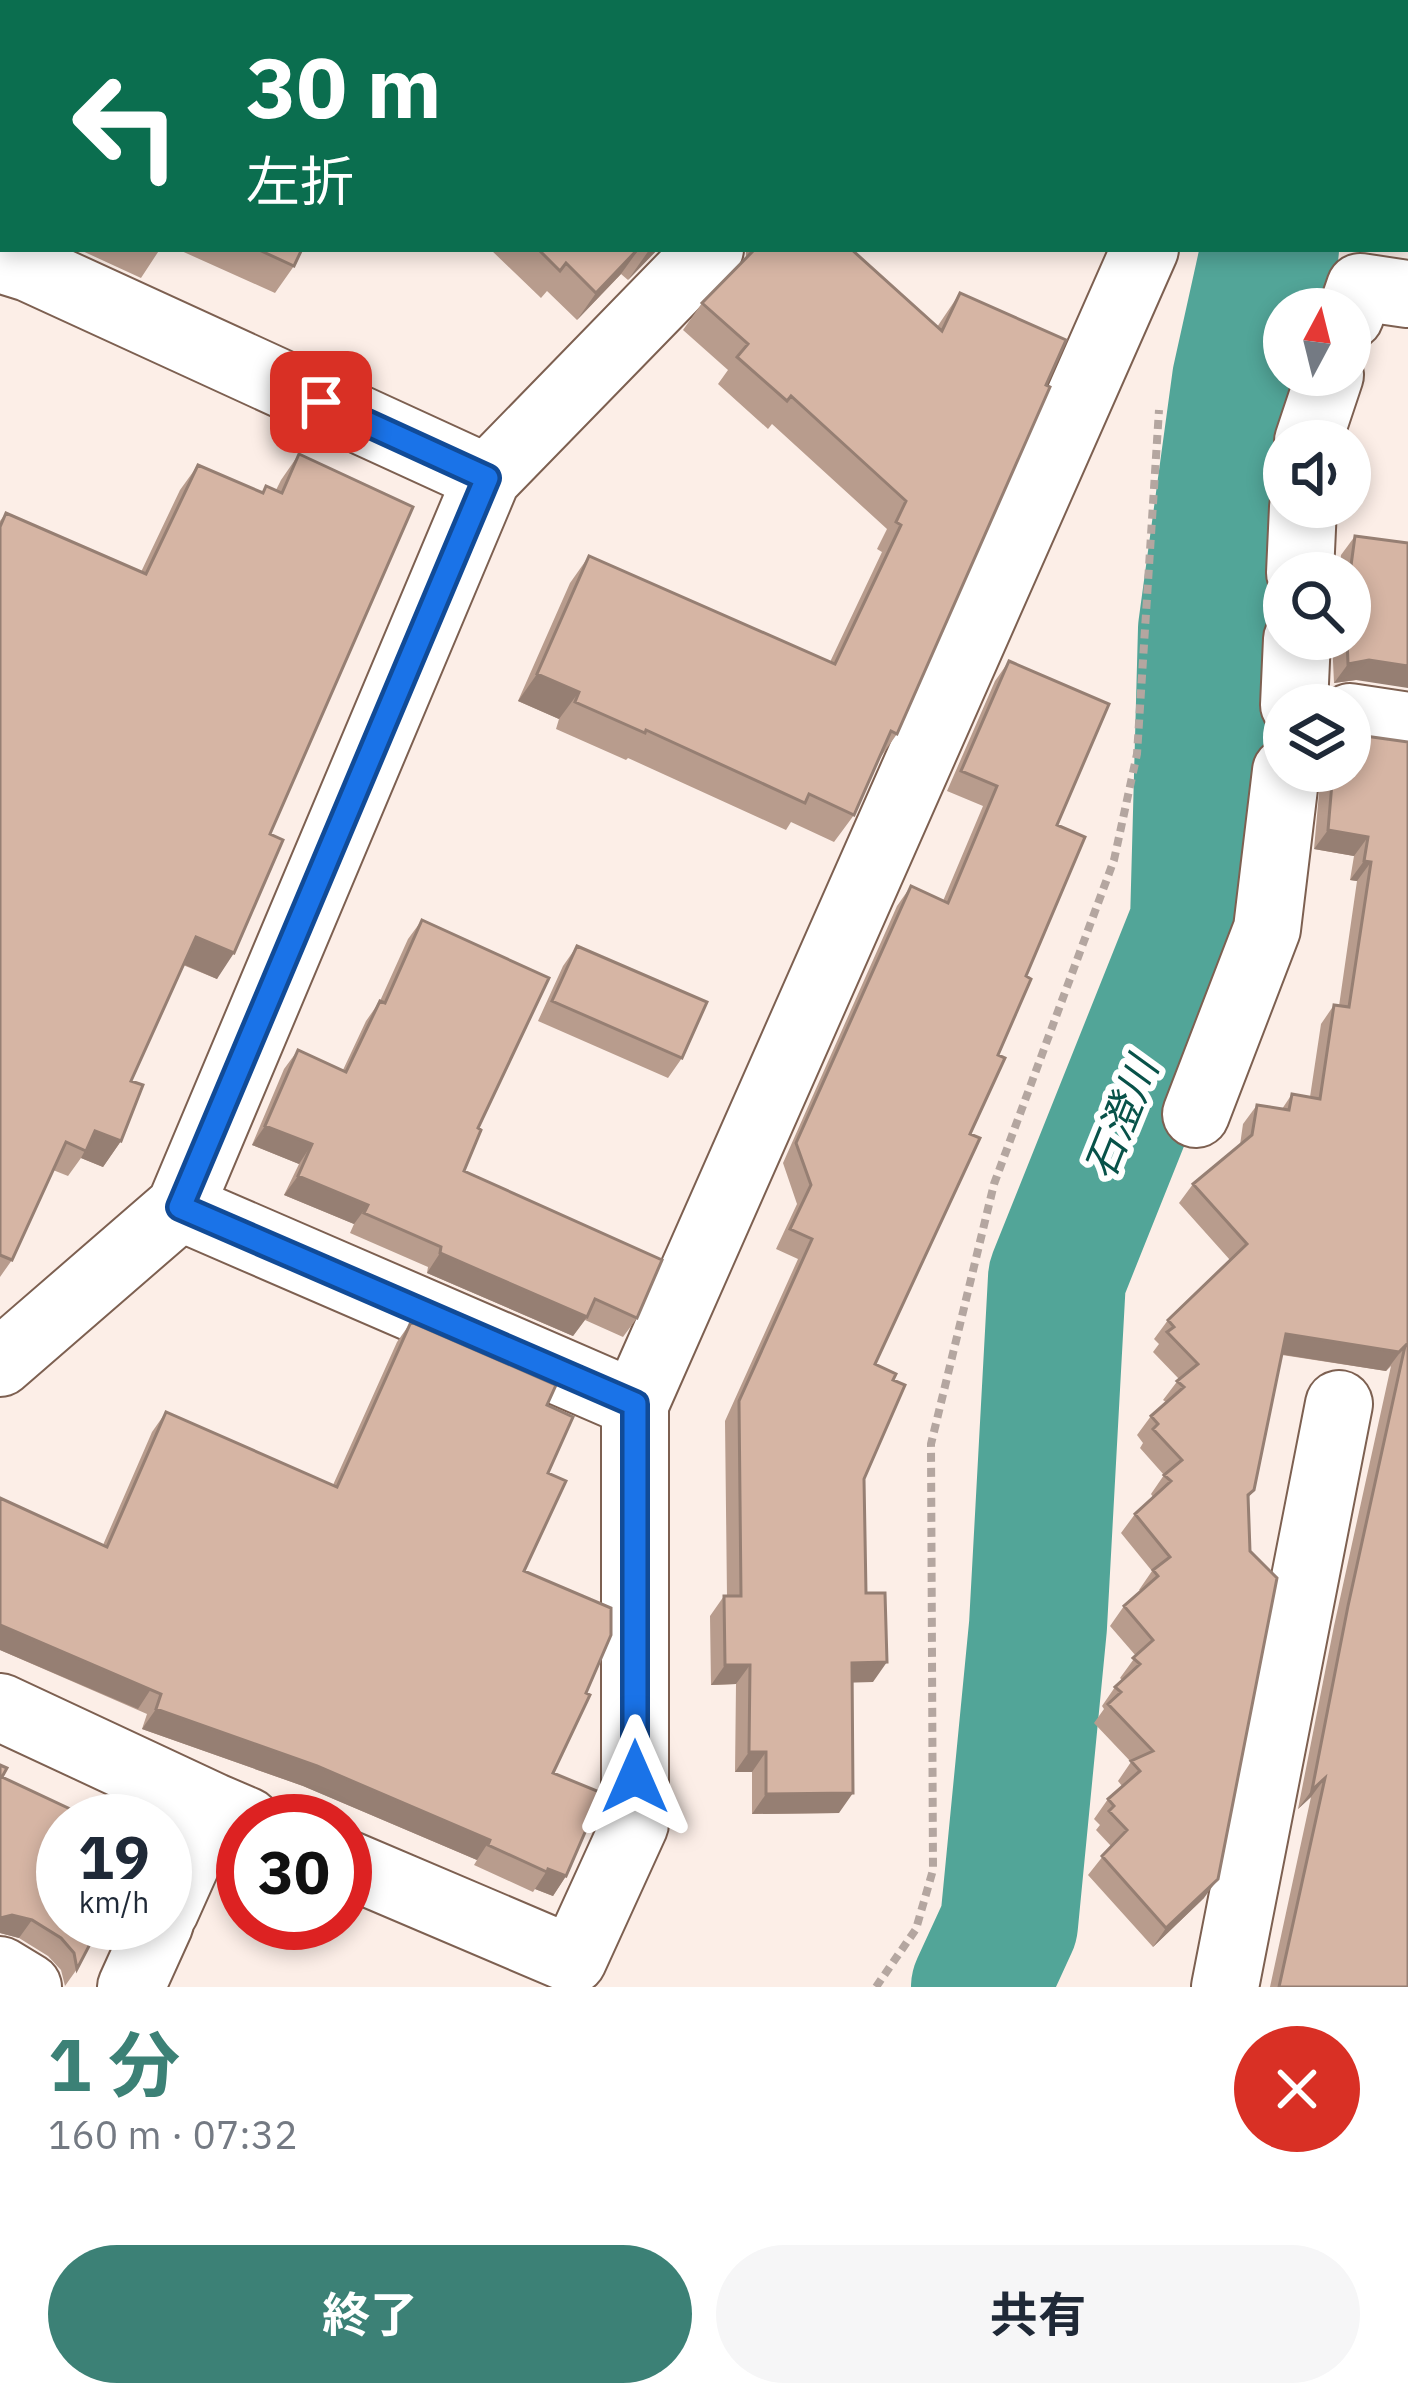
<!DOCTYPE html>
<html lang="ja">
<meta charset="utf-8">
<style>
body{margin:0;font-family:"IBM Plex Sans","Noto Sans JP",sans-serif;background:#f6f6f7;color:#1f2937;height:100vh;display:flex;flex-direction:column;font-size:45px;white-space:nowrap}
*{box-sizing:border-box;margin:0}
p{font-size:39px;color:#747a83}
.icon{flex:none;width:66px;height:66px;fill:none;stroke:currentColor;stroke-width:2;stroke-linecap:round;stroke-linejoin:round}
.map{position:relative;height:1987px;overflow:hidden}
.panel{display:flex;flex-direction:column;background:#fff;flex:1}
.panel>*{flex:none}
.top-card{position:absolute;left:0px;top:0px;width:1410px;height:252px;box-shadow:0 6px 18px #0003;background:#0b6e4f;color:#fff;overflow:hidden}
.needle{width:78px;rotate:7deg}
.tools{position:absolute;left:1263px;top:288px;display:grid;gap:24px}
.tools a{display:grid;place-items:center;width:108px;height:108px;border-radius:50%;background:#fff;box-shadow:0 6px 18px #0003;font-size:60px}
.speed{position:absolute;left:36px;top:1794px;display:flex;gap:24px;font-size:60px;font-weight:700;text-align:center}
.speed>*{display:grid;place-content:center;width:156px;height:156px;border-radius:50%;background:#fff;box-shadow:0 6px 18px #0003;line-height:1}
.speed small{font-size:30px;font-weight:400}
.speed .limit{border:18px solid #d22;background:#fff;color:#111}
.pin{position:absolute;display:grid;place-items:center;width:102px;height:102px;color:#fff;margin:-51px;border-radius:24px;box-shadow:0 6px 18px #0006}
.me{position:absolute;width:132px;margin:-66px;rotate:0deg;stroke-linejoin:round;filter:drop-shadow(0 0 9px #0008)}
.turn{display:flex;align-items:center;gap:42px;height:252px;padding:0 48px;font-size:54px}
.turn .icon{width:156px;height:156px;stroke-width:2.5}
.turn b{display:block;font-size:84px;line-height:102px}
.round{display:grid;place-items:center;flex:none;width:126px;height:126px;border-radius:63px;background:#f6f6f7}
.head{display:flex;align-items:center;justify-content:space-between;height:204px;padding:0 48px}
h1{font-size:72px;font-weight:700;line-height:90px;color:#3c8176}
.button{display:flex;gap:24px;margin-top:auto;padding:24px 48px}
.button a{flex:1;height:138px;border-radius:72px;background:#3c8176;color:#fff;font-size:48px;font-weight:700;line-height:138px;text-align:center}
.button a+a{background:#f6f6f7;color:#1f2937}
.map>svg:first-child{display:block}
</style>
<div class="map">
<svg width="1408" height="1987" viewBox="0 0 1408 1987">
<rect width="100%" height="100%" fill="#fceee7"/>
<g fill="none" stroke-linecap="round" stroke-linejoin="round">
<path stroke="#41776c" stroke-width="24" d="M 1347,3 L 1347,0"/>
<path stroke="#52a598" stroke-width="138" d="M 1407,157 L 1408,156
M 980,1987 L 1009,1924 L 1038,1626 L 1057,1278 L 1199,923 L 1207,629 L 1241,380 L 1270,249"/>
<g stroke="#7d6051" stroke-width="70">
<path id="minor" d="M 72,3 L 73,0
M 1216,3 L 1217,0
M 0,162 L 3,155
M 0,259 L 29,268 L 487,478
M 1350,316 L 1360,287 L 1408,294
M 1308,441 L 1330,375
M 1300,573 L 1303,507
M 1294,705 L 1297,639
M 1350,717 L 1408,726
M 1196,1114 L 1267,929 L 1286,771
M 180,1207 L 635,1404
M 0,1363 L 180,1207 L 487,478 L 710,249
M 0,1707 L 212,1806
M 345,1863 L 573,1960 L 635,1824 L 635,1404 L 1145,249
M 165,1911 L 212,1806 L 247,1821
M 0,1970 L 28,1987
M 131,1987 L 160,1923
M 1225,1987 L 1339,1404"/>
</g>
<path stroke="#b4a6a0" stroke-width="8" stroke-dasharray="9 6" stroke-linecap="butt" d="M 876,1987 L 916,1929 L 933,1870 L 931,1444 L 994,1184 L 1114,860 L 1137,754 L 1159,410"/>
<use href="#minor" stroke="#fff" stroke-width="66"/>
</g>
<path fill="#b89c8d" d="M 78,249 L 160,249 L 141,278 Z
M 177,249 L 302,249 L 294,266 L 275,293 Z
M 490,249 L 658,249 L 628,280 L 621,274 L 577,320 L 547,291 L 541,298 Z
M 746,249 L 851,249 L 937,327 L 960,293 L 897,734 L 878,761 L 854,815 L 834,842 L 791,822 L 786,830 L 628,758 L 626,760 L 556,729 L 559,719 L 518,701 L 570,583 L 589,556 L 830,662 L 882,552 L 877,549 L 887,529 L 772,424 L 768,429 L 718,384 L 728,370 L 683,330 L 702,303 L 746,258 Z
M 299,454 L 270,834 L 217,979 L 183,965 L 131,1081 L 121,1141 L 103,1167 L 81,1158 L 68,1176 L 53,1170 L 12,1260 L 0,1277 L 0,521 L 6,513 L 141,572 L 180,490 L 198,465 L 262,492 L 266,486 L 276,490 L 281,480 Z
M 1355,536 L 1356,680 L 1334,683 L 1332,639 L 1350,639 L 1350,573 L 1339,573 L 1341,555 Z
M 1009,661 L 1057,825 L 1026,976 L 970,1134 L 875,1364 L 864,1479 L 866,1593 L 873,1682 L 852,1682 L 839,1813 L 752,1814 L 752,1772 L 735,1772 L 736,1684 L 711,1685 L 710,1616 L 724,1596 L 727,1596 L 725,1421 L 798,1259 L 776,1249 L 797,1204 L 783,1163 L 897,906 L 911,886 L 943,901 L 983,806 L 947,791 L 995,681 Z
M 1358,735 L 1408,742 L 1408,1987 L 1270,1987 L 1311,1797 L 1298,1809 L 1334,1626 L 1391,1366 L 1386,1371 L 1282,1355 L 1254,1490 L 1248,1498 L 1204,1898 L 1153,1947 L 1088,1875 L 1111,1846 L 1096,1830 L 1100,1825 L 1094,1819 L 1108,1799 L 1122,1786 L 1118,1781 L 1131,1762 L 1094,1723 L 1104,1709 L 1102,1706 L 1115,1687 L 1122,1680 L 1120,1678 L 1136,1656 L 1110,1626 L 1124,1606 L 1141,1591 L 1139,1590 L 1152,1571 L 1121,1533 L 1135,1514 L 1153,1497 L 1151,1494 L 1164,1475 L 1140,1448 L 1143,1443 L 1137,1435 L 1151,1416 L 1166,1402 L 1163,1400 L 1179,1379 L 1153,1352 L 1159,1344 L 1154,1339 L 1168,1320 L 1230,1260 L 1179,1203 L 1193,1184 L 1240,1145 L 1243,1124 L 1257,1105 L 1282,1109 L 1292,1094 L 1310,1097 L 1321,1024 L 1334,1005 L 1339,1006 L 1357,881 L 1350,880 L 1354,856 L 1314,849 L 1321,771 L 1350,771 Z
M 422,920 L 478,1128 L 464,1171 L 637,1318 L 623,1337 L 585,1320 L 573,1336 L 427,1273 L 428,1267 L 350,1233 L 354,1224 L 284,1195 L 299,1164 L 252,1145 L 284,1069 L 298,1050 L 343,1070 L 366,1021 L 380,1001 L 408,939 Z
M 577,946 L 682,1058 L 668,1078 L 538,1021 L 563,966 Z
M 411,1322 L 547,1405 L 548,1473 L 524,1571 L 586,1693 L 553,1773 L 566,1876 L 553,1896 L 535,1889 L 533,1892 L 474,1865 L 477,1860 L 303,1786 L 142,1729 L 147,1714 L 0,1650 L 0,1498 L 103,1545 L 152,1432 L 166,1412 L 333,1485 L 397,1342 Z
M 0,1765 L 2,1777 L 101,1923 L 77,1969 L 65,1986 L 61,1970 L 48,1956 L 19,1938 L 0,1933 Z"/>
<path fill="#967f73" d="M 639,249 L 621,274 L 577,320 L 596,293 Z
M 650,249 L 658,249 L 628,280 L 647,253 Z
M 1369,660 L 1408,666 L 1408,688 L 1356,680 L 1334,683 L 1348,664 Z
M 537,674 L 579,692 L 559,719 L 518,701 Z
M 1328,830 L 1368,837 L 1354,856 L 1314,849 Z
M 1364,861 L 1371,862 L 1357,881 L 1350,880 Z
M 196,937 L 234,953 L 217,979 L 178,962 Z
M 265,1126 L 312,1144 L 299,1164 L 252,1145 Z
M 95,1131 L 121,1141 L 103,1167 L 81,1158 Z
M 298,1176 L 368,1205 L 354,1224 L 284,1195 Z
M 440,1253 L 587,1317 L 573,1336 L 427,1273 Z
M 1286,1334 L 1405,1346 L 1386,1371 L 1273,1353 Z
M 0,1625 L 151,1689 L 138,1709 L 0,1650 Z
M 887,1662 L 873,1682 L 838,1683 L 852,1663 Z
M 725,1665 L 750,1665 L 736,1684 L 711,1685 Z
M 156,1709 L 317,1766 L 490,1840 L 477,1860 L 303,1786 L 142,1729 Z
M 749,1752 L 766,1752 L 752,1772 L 735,1772 Z
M 1325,1778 L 1311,1797 L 1298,1809 L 1312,1790 Z
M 853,1793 L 839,1813 L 752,1814 L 766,1794 Z
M 548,1869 L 566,1876 L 553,1896 L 535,1889 Z
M 1218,1879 L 1204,1898 L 1153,1947 L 1166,1928 Z
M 12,1915 L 32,1920 L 19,1938 L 0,1933 L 0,1918 Z"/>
<path fill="#d6b5a4" stroke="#967f73" stroke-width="3" d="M 164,0 L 606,0 L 609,3 L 163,3 Z
M 1059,0 L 1172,0 L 1171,3 L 1059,3 Z
M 257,249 L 302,249 L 294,266 Z
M 538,249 L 638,249 L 596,293 L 566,263 L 560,271 Z
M 755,249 L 851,249 L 942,331 L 960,293 L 1066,340 L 1046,385 L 1050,387 L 897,734 L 891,731 L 854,815 L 809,794 L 805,803 L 646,730 L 645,733 L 575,702 L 579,692 L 537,674 L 589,556 L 835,664 L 901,525 L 896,522 L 906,501 L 791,396 L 787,401 L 737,357 L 748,344 L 702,303 Z
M 299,454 L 413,507 L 270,834 L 283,840 L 234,953 L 196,937 L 131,1081 L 143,1085 L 121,1141 L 95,1131 L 86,1151 L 66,1142 L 12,1260 L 0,1255 L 0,527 L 6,513 L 146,574 L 198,465 L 263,493 L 266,486 L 282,493 Z
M 1355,536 L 1408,543 L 1408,666 L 1369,660 L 1348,664 L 1347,639 L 1350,639 L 1350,573 Z
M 1009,661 L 1109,704 L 1057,825 L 1085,837 L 1026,976 L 1031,979 L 998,1055 L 1005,1058 L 970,1134 L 980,1138 L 875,1364 L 896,1374 L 893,1380 L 905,1385 L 864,1479 L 866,1593 L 885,1593 L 887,1662 L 852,1663 L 853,1793 L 766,1794 L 766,1752 L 749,1752 L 750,1665 L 725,1665 L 724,1596 L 741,1596 L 739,1401 L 812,1239 L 790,1229 L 811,1185 L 796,1143 L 911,886 L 948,903 L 997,786 L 961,771 Z
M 1350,730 L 1358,735 L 1408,742 L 1408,1987 L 1279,1987 L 1325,1778 L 1312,1790 L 1348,1606 L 1405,1346 L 1399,1352 L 1286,1334 L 1254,1490 L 1248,1495 L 1250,1551 L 1277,1578 L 1218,1879 L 1166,1928 L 1102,1856 L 1127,1830 L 1109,1811 L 1114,1806 L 1108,1799 L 1140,1771 L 1131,1761 L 1153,1751 L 1108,1704 L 1121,1692 L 1115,1687 L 1140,1664 L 1133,1658 L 1153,1640 L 1124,1606 L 1158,1576 L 1153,1570 L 1170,1557 L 1135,1514 L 1171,1481 L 1164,1475 L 1182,1460 L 1153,1429 L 1158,1424 L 1151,1416 L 1184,1387 L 1177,1381 L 1198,1364 L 1167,1332 L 1174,1327 L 1168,1320 L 1247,1244 L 1193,1184 L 1252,1135 L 1257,1105 L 1289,1110 L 1292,1094 L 1320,1099 L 1334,1005 L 1349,1007 L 1371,862 L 1364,861 L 1368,837 L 1328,830 L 1333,771 L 1350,771 Z
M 422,920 L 549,978 L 478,1128 L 481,1130 L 464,1171 L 662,1260 L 637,1318 L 595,1299 L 587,1317 L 440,1253 L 441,1247 L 364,1213 L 368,1205 L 298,1176 L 312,1144 L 265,1126 L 298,1050 L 346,1072 L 380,1001 L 385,1003 Z
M 577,946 L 707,1002 L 682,1058 L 552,1001 Z
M 411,1322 L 556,1385 L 547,1405 L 573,1417 L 548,1473 L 566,1481 L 524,1571 L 611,1608 L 611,1635 L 586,1693 L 590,1695 L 553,1773 L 602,1793 L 566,1876 L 548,1869 L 547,1872 L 488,1845 L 490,1840 L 317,1766 L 156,1709 L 161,1694 L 0,1625 L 0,1498 L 107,1547 L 166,1412 L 337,1487 Z
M 0,1765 L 7,1768 L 2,1777 L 85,1816 L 90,1821 L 63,1821 L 63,1923 L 101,1923 L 77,1969 L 74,1953 L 61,1938 L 32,1920 L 12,1915 L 0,1918 Z"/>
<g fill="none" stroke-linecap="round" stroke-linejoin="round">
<g stroke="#114b97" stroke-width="30">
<path id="route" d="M 321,402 L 487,478 L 180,1207 L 635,1404 L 635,1777"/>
</g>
<use href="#route" stroke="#1a73e8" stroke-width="21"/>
</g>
<g text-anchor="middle" stroke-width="12" stroke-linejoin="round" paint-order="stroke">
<g font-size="42" font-style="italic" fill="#085249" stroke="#fff">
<text transform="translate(1121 1118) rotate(-68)" y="15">石澄川</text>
</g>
</g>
</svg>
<div class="tools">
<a><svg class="needle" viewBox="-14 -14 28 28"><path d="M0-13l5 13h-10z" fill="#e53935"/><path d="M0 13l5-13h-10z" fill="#747a83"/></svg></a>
<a><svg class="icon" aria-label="sound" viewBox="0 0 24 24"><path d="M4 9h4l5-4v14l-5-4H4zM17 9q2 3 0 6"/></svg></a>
<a><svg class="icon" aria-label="search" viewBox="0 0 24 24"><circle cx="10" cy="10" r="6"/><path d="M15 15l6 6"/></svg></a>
<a><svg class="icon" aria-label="layers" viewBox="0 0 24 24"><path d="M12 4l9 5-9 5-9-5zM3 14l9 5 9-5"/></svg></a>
</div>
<div class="speed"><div>19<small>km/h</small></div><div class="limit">30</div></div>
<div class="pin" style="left:321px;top:402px;background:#d93025"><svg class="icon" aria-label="arrive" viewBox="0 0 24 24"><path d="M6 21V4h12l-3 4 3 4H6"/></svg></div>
<svg class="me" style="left:635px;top:1777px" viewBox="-20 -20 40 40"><path d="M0-17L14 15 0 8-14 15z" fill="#1a73e8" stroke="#fff" stroke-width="4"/></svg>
<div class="top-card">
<div class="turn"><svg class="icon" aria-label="left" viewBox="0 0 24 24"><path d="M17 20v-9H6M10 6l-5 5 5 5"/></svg><div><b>30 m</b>左折</div></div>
</div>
</div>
<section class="panel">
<div class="head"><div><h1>1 分</h1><p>160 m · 07:32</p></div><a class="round" style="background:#d93025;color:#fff"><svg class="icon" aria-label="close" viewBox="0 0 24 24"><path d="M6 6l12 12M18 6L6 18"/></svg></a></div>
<div class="button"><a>終了</a><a>共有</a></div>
</section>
